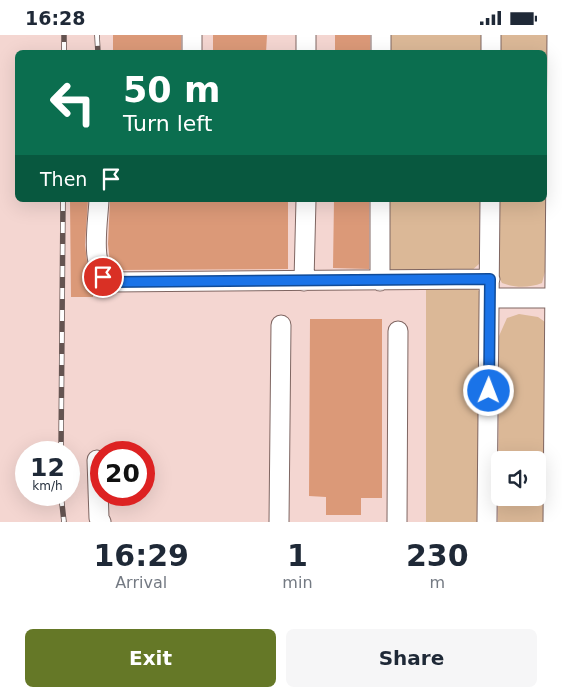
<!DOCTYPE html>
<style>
body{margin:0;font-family:"DejaVu Sans",sans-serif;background:#f6f6f7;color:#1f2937;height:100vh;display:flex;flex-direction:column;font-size:19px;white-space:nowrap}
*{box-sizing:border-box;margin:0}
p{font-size:16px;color:#747a83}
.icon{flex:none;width:28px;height:28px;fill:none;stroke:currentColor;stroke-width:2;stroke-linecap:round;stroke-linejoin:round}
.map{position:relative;height:487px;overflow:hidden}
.side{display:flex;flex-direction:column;background:#fff;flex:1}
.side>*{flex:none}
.guide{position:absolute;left:15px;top:15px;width:532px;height:152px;border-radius:8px;box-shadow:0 5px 20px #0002;background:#0b6e4f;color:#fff;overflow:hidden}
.buttons{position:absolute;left:491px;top:416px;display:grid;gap:10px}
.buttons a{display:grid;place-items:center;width:55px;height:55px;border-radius:8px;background:#fff;box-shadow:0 5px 20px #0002;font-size:25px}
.speed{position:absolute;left:15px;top:406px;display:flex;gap:10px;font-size:25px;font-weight:700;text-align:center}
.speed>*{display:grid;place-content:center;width:65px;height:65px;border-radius:50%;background:#fff;box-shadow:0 5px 20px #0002;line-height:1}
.speed small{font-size:12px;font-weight:400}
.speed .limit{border:8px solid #d22;background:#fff;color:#111}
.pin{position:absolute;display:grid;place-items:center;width:42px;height:42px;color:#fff;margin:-21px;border:2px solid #fff;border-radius:50%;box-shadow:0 1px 5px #0007}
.me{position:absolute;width:55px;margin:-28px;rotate:1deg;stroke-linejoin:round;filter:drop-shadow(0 0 4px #0008)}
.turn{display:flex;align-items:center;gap:18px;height:105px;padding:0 25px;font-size:22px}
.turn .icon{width:65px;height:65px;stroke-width:2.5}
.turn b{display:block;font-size:35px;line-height:42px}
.then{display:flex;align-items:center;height:48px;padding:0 25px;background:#0003;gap:10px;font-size:19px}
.eta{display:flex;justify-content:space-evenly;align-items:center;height:85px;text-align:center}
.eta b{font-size:30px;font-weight:700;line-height:35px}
.action{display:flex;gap:10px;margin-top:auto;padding:10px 25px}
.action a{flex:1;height:58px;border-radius:8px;background:#657827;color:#fff;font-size:20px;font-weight:700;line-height:58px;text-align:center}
.action a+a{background:#f6f6f7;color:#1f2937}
.status{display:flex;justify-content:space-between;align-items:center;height:35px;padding:0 25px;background:#fff;direction:ltr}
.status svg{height:14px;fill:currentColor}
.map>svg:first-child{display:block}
</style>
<div class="status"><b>16:28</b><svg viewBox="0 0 49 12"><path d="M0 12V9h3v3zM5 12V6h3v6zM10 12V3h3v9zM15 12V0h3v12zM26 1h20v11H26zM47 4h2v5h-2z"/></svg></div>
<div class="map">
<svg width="562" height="487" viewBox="0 0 562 487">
<rect width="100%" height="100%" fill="#f4d6d1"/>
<path fill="#dbb897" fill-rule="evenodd" d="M 389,0 L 483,0 L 482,17 L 388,18 Z
M 499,0 L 547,0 L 546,233 L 542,248 C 529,253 515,253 502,248 L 497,239 L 498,165 L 545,165 L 545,18 L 499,17 Z
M 386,165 L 480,165 L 479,229 L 470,237 L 385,236 Z
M 474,251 L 481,258 L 480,487 L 426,487 L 426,252 Z
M 519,279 L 538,282 L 545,287 L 544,487 L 498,487 L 499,301 L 507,283 ZM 500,425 L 538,425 L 538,462 L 500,462 Z"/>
<path fill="#db9978" d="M 113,0 L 181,0 L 181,18 L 113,18 Z
M 213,0 L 267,0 L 266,18 L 213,18 Z
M 335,0 L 370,0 L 370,18 L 335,18 Z
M 70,165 L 88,165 L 85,210 L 88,234 L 93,244 L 93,262 L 71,262 Z
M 110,165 L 288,165 L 288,234 L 114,235 L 110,228 L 108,209 Z
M 334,165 L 369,165 L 369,234 L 333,233 Z
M 310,284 L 382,284 L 382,463 L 361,463 L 361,480 L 326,480 L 326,462 L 309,461 Z"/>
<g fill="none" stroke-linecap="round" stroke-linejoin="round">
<g stroke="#7f6662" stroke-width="21">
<path id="minor" d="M 192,0 L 192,18
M 306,0 L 306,18
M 381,18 L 381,0
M 491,18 L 491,0
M 99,165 C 98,188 89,233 110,247 L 490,244
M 304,246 L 306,165
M 380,246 L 380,165
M 490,263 L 555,263
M 97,425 L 99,483 L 101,487
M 279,487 L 281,290
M 397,487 L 398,296
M 487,487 L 490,165
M 553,487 L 557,0"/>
</g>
<use href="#minor" stroke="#fff" stroke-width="19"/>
<g stroke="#645451" stroke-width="5.5">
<path id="rail" d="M 97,0 L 98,18
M 64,18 L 64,0
M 61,418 L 63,165
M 61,460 L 64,487"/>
</g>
<use href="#rail" stroke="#fff" stroke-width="4" stroke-dasharray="11" stroke-linecap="butt"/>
</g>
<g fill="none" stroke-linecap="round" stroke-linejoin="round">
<g stroke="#114b97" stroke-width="12">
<path id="route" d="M 103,242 L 110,247 L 490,244 L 489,356"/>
</g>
<use href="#route" stroke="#1a73e8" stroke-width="9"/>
</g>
</svg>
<div class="buttons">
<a><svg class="icon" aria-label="sound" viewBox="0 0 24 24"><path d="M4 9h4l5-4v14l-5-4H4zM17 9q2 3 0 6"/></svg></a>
</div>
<div class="speed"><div>12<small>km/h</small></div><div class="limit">20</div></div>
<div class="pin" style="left:103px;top:242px;background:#d93025"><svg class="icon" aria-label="arrive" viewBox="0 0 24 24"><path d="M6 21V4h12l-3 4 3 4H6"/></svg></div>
<svg class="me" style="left:489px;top:356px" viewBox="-20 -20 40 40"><circle r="17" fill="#1a73e8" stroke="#fff" stroke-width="3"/><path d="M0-11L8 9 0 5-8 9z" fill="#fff"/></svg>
<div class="guide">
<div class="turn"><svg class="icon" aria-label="left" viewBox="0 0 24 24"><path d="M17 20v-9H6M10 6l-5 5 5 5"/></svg><div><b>50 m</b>Turn left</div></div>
<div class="then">Then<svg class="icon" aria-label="arrive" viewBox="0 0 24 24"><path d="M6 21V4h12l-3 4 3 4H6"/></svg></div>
</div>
</div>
<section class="side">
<div class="eta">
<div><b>16:29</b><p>Arrival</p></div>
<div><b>1</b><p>min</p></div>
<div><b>230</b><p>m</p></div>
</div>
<div class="action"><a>Exit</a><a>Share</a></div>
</section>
